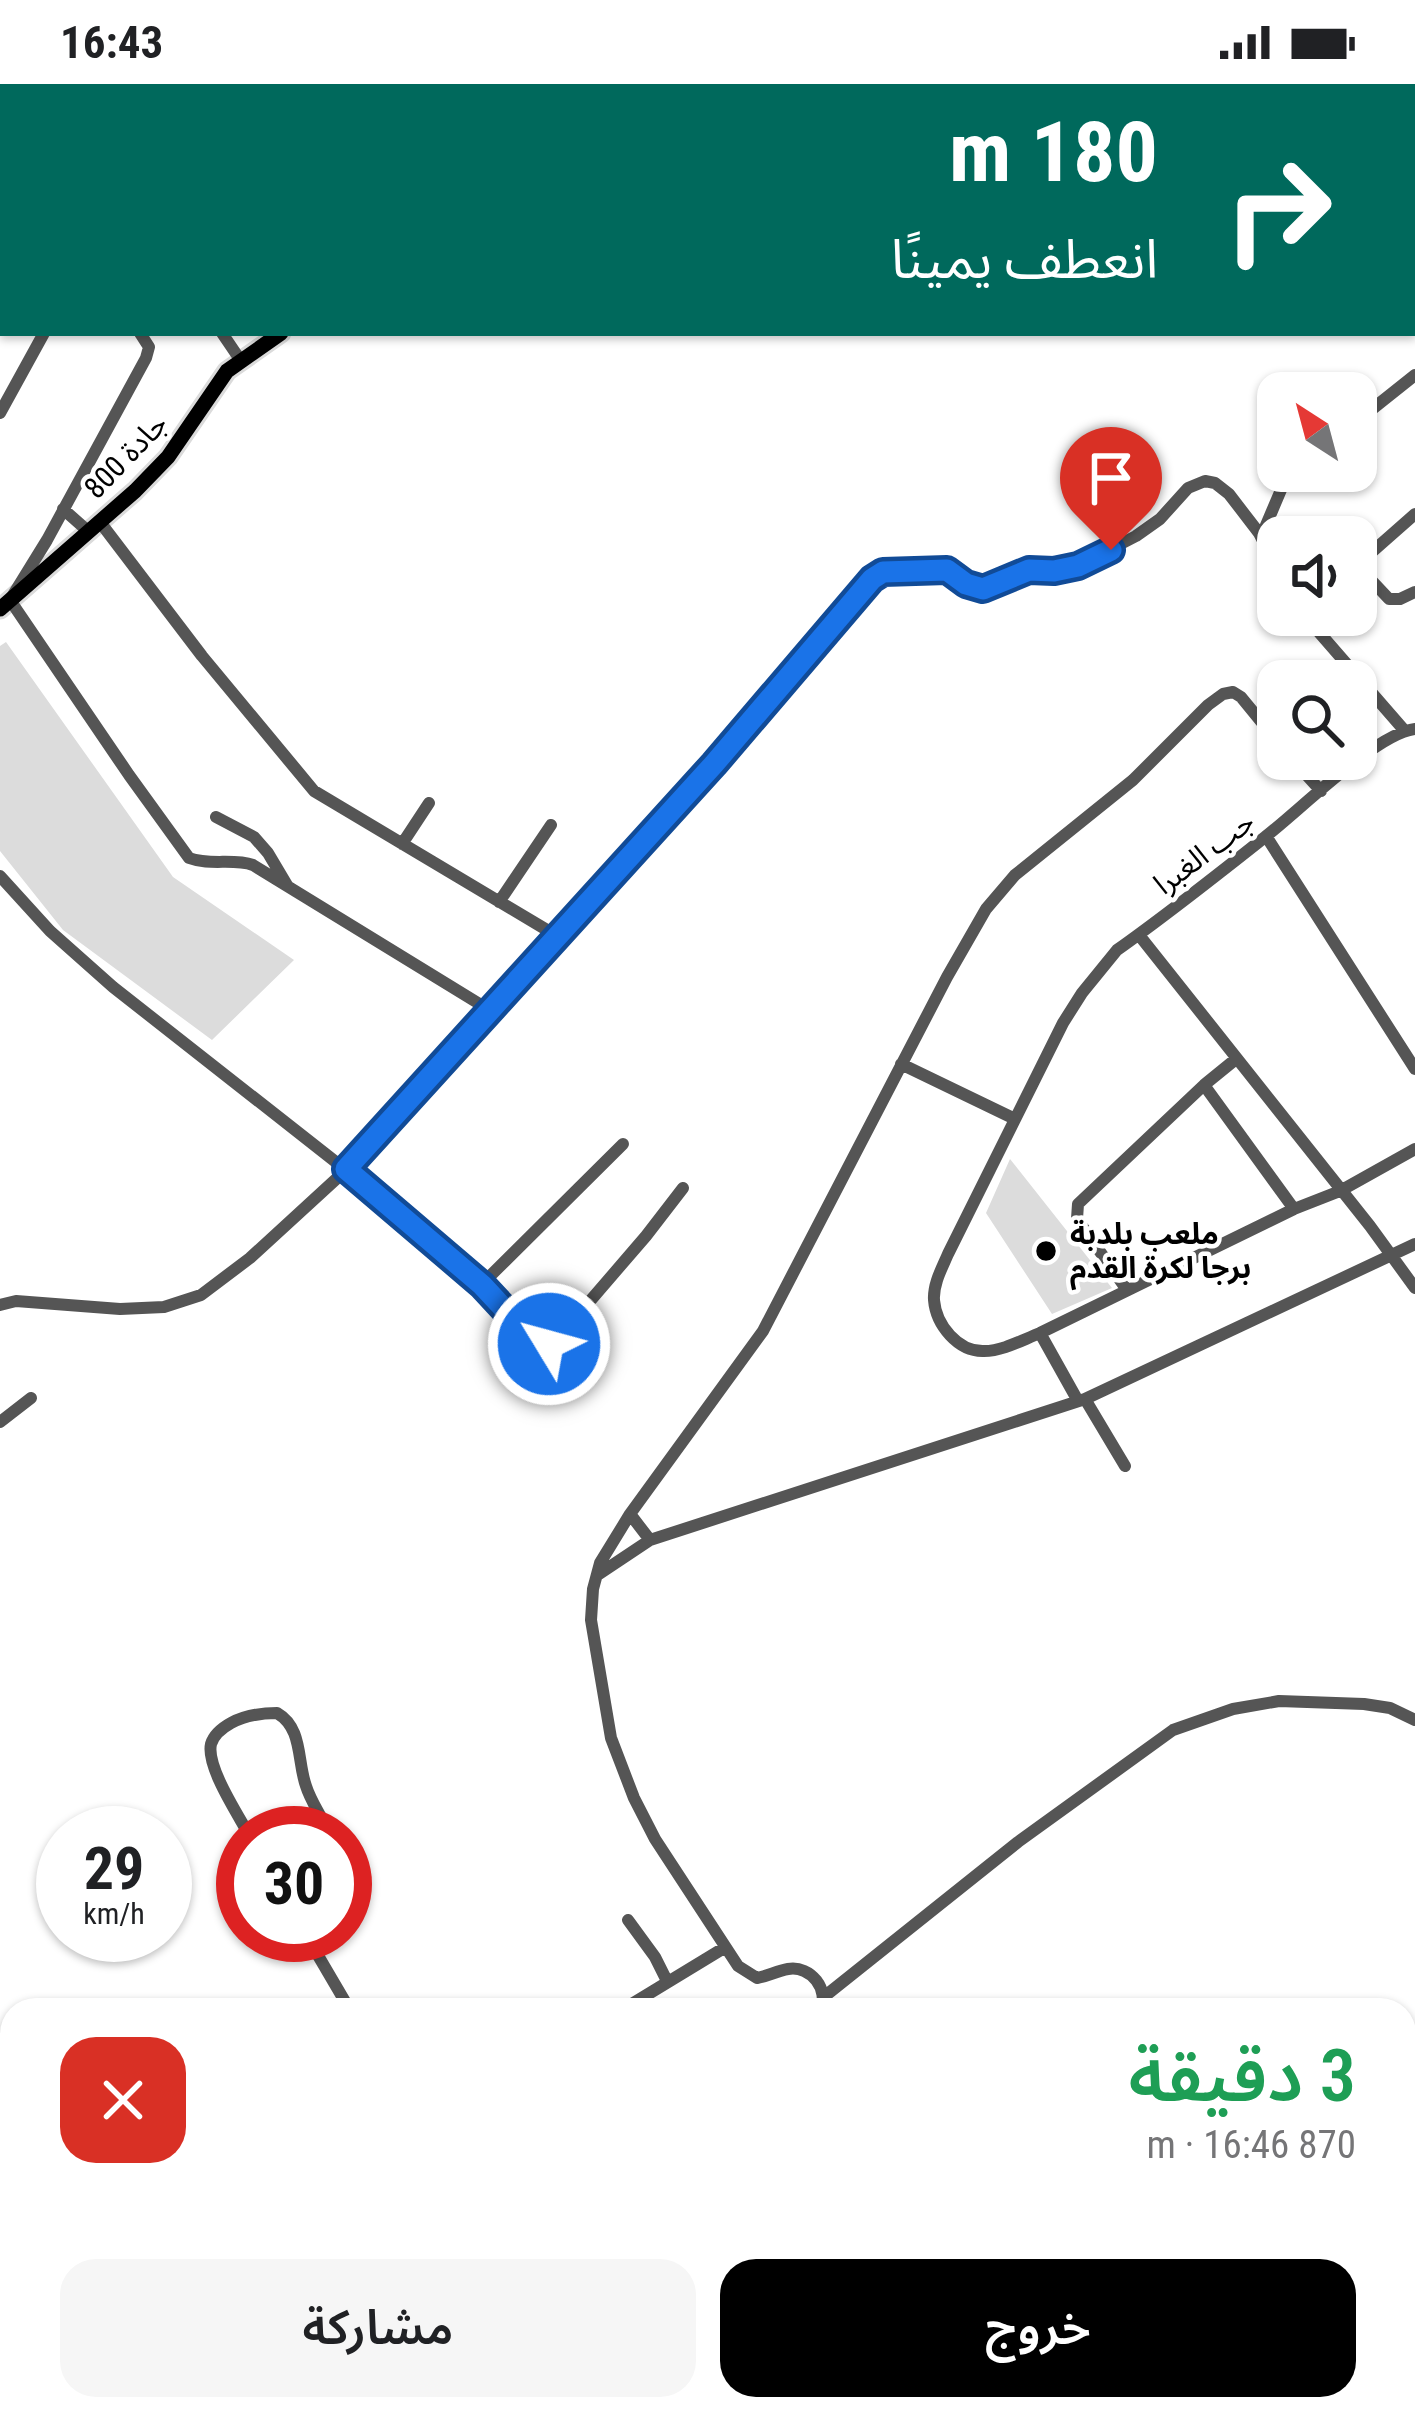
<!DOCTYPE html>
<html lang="ar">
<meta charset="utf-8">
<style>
body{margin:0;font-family:"Roboto Condensed","Noto Sans Arabic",sans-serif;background:#f6f6f6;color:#202124;direction:rtl;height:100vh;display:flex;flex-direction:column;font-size:45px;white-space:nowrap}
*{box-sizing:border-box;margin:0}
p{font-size:39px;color:#757577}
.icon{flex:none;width:66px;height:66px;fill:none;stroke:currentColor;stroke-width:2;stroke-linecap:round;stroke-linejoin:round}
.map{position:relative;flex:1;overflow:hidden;direction:ltr}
.sheet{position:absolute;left:0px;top:1914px;width:1416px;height:423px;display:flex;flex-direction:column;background:#fff;border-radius:36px 36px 0 0;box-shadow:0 3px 9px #0004;direction:rtl}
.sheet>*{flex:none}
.banner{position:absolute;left:0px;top:0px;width:1416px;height:252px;box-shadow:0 3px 9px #0004;direction:rtl;background:#00695c;color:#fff;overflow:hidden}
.needle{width:78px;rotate:324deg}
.buttons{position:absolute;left:1257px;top:288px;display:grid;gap:24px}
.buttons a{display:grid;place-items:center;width:120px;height:120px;border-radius:24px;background:#fff;box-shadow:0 3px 9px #0004;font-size:60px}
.speed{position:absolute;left:36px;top:1722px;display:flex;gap:24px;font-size:60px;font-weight:700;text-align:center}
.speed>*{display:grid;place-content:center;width:156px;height:156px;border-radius:50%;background:#fff;box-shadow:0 3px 9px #0004;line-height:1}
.speed small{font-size:30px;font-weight:400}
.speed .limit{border:18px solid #d22;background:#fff;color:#111}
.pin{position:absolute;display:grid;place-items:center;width:102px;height:102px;color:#fff;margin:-123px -51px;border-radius:50% 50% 50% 0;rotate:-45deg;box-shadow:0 0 12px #0007}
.pin .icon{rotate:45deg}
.me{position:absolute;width:132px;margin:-66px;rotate:307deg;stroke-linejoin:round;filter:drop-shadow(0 0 9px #0008)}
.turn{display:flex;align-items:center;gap:42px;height:252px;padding:0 60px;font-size:54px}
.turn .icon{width:156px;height:156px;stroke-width:2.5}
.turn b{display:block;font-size:84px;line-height:102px}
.round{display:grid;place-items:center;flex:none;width:126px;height:126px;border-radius:36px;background:#f6f6f6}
.summary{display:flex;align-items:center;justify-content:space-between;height:204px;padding:0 60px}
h1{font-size:72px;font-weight:600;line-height:90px;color:#1e9e55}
.cta{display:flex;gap:24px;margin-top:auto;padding:24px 60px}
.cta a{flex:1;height:138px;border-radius:36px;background:#000;color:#fff;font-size:48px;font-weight:600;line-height:138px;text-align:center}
.cta a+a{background:#f6f6f6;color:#202124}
.status{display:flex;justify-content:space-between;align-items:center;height:84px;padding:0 60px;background:#fff;direction:ltr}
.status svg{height:33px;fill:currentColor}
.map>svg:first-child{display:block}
</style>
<div class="status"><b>16:43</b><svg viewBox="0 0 49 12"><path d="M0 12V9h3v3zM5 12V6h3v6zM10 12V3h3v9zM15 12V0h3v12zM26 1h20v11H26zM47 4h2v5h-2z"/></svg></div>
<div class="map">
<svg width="1415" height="2336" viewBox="0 0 1415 2336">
<rect width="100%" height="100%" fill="#fff"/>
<path fill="#dcdcdc" d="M 6,558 L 173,793 L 294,876 L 212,956 L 63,846 L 0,767 L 0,562 Z
M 1010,1075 L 1112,1204 L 1052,1230 L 986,1129 Z"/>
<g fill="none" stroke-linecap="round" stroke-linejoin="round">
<g stroke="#dbdbdb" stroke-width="21">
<path id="major" d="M 615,3 L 618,0
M 0,525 L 135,407 L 168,373 L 227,287 L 281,249"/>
</g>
<path stroke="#555" stroke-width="12" d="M 858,0 L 859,3
M 1099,0 L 1101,3
M 829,3 L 834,0
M 942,3 L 942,0
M 1112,3 L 1119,0
M 1205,3 L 1205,0
M 1364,3 L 1367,0
M 140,249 L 149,263 L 146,274 L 47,456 L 10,516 L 129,691 L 189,774 C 210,782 233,774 253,781 L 491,927
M 222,249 L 241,277
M 0,329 L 44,249
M 1356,338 L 1415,291
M 63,425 L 89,448
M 100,438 L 202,572 L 314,707 L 557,852
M 1261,453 L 1286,394 L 1295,387
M 1357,481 L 1389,515 L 1400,515 L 1415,508
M 1356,482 L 1415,430
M 1304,531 L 1404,646
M 1415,645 C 1377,649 1299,727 1265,753 C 1217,791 1168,830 1117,866 L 1082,909 L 1063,939 L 948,1170 C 942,1184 933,1200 934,1216 C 936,1241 958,1268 984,1267 C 1003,1267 1022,1256 1040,1249 L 1294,1125 L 1340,1107 L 1415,1065
M 1292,675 L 1321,707
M 216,733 L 254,753 L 268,769 L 287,801
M 1266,752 L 1415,985
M 402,760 L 429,719
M 0,792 L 50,847 L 113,903 L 346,1086 L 481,1201 L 538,1260 L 549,1260 L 559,1253 L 646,1152 L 683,1104
M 499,818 L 551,741
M 1139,851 L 1370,1142 L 1415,1204
M 901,980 L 1015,1035
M 1204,1001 L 1294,1125
M 481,1201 L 623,1060
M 1127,1206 L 1077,1135 L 1078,1120 L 1204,1001 L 1236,975
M 0,1221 L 16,1217 L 120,1225 L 164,1223 L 201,1211 L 250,1174 L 346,1086 L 467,954 L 714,679 L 877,491 L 902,487 L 947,486 L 966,499 L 983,505 L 1029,486 L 1054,487 L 1078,482 L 1136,452 L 1160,435 L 1188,404 L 1205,397 L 1215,399 L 1229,410 L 1259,449 L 1278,486
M 1040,1249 L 1078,1317
M 1085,1315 L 1125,1382
M 0,1338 L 31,1314
M 630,1430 L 650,1456
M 599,1490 L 650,1456 L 1085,1315 L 1415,1160
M 248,1749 C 237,1729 206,1682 211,1660 C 214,1650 222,1644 231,1639 C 246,1631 260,1629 277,1629 C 303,1644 297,1677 306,1702 C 310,1715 318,1727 324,1739
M 628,1836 L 655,1873 L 667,1897
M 306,1851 L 350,1926
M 825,1912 L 1018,1758 L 1173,1646 L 1233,1625 L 1279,1617 L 1364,1620 L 1390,1624 L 1415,1636
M 622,1926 L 724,1864
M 820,1926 C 830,1906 811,1881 788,1885 C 777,1887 768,1892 757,1894 L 738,1882 L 655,1755 L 634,1714 L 611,1654 L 591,1536 L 593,1505 L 600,1479 L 630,1430 L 763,1247 L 947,893 L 986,825 L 1015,791 L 1133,696 L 1208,621 L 1223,610 L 1233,608 L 1241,613 L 1278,658
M 1280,2325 L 1287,2336
M 251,2336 L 274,2325"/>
<use href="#major" stroke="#000" stroke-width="15"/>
</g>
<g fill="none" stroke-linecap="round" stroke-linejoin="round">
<g stroke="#114b97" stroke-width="30">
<path id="route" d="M 549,1260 L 534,1257 L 482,1201 L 346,1085 L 714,680 L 872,495 L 883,488 L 947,486 L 966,500 L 983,505 L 1029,486 L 1054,487 L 1078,482 L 1111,466"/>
</g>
<use href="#route" stroke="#1a73e8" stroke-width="21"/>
</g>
<circle fill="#000" stroke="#fff" stroke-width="4.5" cx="1046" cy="1167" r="12"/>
<g text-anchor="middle" stroke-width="9" stroke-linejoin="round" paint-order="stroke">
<g font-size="30" fill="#000" stroke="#fff">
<text transform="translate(126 372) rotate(-46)" y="10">جادة 800</text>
<text transform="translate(1204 769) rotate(-37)" y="10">جب الغبرا</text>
</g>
<g font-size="30" font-weight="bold" fill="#000" stroke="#fff" text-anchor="start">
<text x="1070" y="1160">ملعب بلدبة<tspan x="1070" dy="34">برجا لكرة القدم</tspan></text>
</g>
</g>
</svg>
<div class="buttons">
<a><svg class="needle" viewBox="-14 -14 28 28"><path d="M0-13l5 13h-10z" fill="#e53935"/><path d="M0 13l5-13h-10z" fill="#757577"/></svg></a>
<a><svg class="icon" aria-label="sound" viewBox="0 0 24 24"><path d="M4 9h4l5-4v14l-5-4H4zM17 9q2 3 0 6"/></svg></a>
<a><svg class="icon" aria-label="search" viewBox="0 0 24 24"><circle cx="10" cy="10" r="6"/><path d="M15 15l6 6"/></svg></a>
</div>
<div class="speed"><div>29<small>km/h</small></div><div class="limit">30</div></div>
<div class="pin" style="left:1111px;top:466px;background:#d93025"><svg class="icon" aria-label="arrive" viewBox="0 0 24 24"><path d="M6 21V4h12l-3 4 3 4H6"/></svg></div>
<svg class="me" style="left:549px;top:1260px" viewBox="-20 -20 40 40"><circle r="17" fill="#1a73e8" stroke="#fff" stroke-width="3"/><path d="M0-11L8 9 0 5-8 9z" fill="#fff"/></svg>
<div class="banner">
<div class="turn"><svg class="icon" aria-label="right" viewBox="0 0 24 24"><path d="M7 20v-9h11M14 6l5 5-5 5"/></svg><div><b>180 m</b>انعطف يمينًا</div></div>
</div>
<section class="sheet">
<div class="summary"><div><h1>3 دقيقة</h1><p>870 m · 16:46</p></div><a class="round" style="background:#d93025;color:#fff"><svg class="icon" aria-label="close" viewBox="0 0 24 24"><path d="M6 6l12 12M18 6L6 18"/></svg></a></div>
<div class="cta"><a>خروج</a><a>مشاركة</a></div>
</section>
</div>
